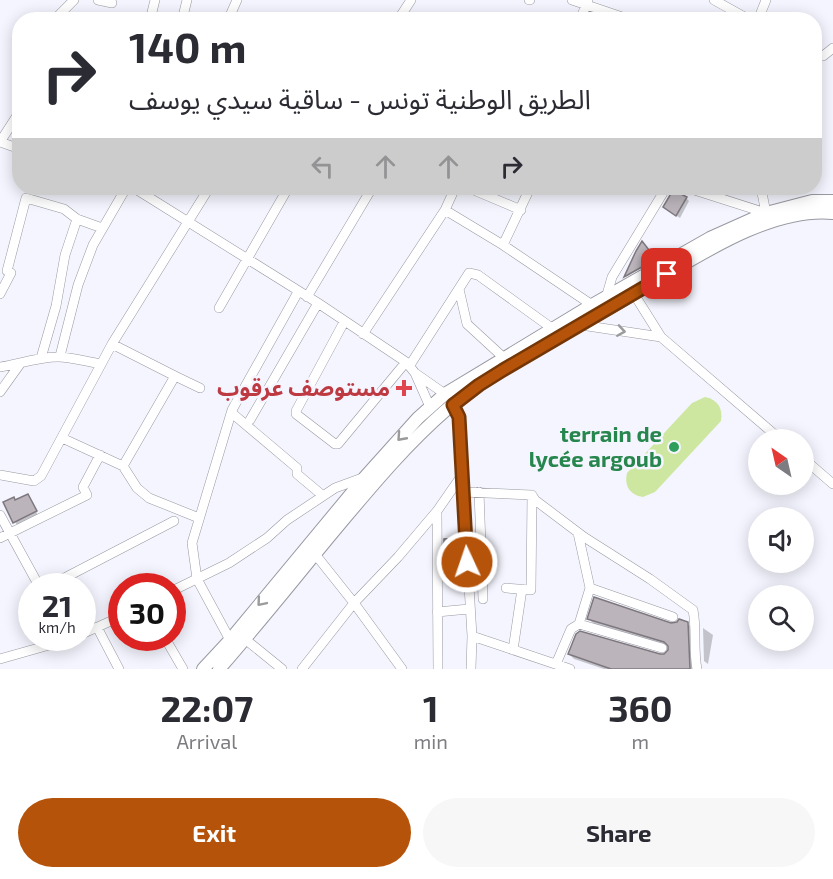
<!DOCTYPE html>
<meta charset="utf-8">
<style>
body{margin:0;font-family:"Exo 2","Noto Sans Arabic",sans-serif;background:#f7f7f7;color:#2b2b33;height:100vh;display:flex;flex-direction:column;font-size:22px;white-space:nowrap}
*{box-sizing:border-box;margin:0}
p{font-size:20px;color:#7c7c81}
.icon{flex:none;width:33px;height:33px;fill:none;stroke:currentColor;stroke-width:2;stroke-linecap:round;stroke-linejoin:round}
.map{position:relative;height:669px;overflow:hidden}
.side{display:flex;flex-direction:column;background:#fff;flex:1}
.side>*{flex:none}
.top-card{position:absolute;left:12px;top:12px;width:810px;height:183px;border-radius:24px;box-shadow:0 3px 15px #0003;background:#fff;color:#2b2b33;overflow:hidden}
.needle{width:39px;rotate:326deg}
.buttons{position:absolute;left:748px;top:429px;display:grid;gap:12px}
.buttons a{display:grid;place-items:center;width:66px;height:66px;border-radius:50%;background:#fff;box-shadow:0 3px 15px #0003;font-size:30px}
.speed{position:absolute;left:18px;top:573px;display:flex;gap:12px;font-size:30px;font-weight:700;text-align:center}
.speed>*{display:grid;place-content:center;width:78px;height:78px;border-radius:50%;background:#fff;box-shadow:0 3px 15px #0003;line-height:1}
.speed small{font-size:15px;font-weight:400}
.speed .limit{border:9px solid #d22;background:#fff;color:#111}
.pin{position:absolute;display:grid;place-items:center;width:51px;height:51px;color:#fff;margin:-26px;border-radius:12px;box-shadow:0 3px 9px #0006}
.me{position:absolute;width:66px;margin:-33px;rotate:357deg;stroke-linejoin:round;filter:drop-shadow(0 0 4px #0008)}
.turn{display:flex;align-items:center;gap:21px;height:126px;padding:0 18px;font-size:27px}
.turn .icon{width:78px;height:78px;stroke-width:2.5}
.turn b{display:block;font-size:42px;line-height:51px}
.lanes{display:flex;align-items:center;height:57px;padding:0 18px;background:#0003;justify-content:center;gap:30px;direction:ltr}
.lanes .off{opacity:.35}
.eta{display:flex;justify-content:space-evenly;align-items:center;height:102px;text-align:center}
.eta b{font-size:36px;font-weight:700;line-height:42px}
.cta{display:flex;gap:12px;margin-top:auto;padding:12px 18px}
.cta a{flex:1;height:69px;border-radius:36px;background:#b45309;color:#fff;font-size:24px;font-weight:700;line-height:69px;text-align:center}
.cta a+a{background:#f7f7f7;color:#2b2b33}
.map>svg:first-child{display:block}
</style>
<div class="map">
<svg width="833" height="669" viewBox="0 0 833 669">
<rect width="100%" height="100%" fill="#f4f5fe"/>
<path fill="#cee7a0" d="M 705,397 C 718,400 723,408 721,421 L 655,492 L 643,497 C 630,495 624,486 627,473 L 692,403 Z"/>
<path fill="#0003" d="M 686,198 L 689,201 L 680,218 L 668,210 Z
M 642,244 L 655,260 L 626,277 L 637,252 Z
M 27,495 L 38,515 L 17,525 L 5,503 L 16,501 Z
M 459,539 L 461,541 L 462,554 L 448,555 L 446,553 Z
M 589,619 L 671,625 L 687,623 L 692,628 L 694,669 L 604,669 L 574,659 L 569,654 L 665,656 L 670,651 L 670,646 L 594,624 Z
M 703,628 L 713,635 L 708,664 L 704,661 Z"/>
<path fill="#bbb5bb" stroke="#7e787e" stroke-width="1.5" d="M 673,190 L 687,197 L 676,216 L 663,207 Z
M 642,241 L 656,259 L 624,277 L 636,251 Z
M 28,494 L 37,511 L 13,523 L 3,502 L 14,497 L 15,500 Z
M 459,538 L 460,552 L 444,554 L 444,539 Z
M 594,597 L 671,623 L 677,622 L 679,619 L 688,622 L 690,669 L 611,669 L 568,654 L 576,634 L 580,631 L 660,654 L 664,654 L 668,650 L 668,646 L 664,642 L 587,619 Z"/>
<g fill="none" stroke-linecap="round" stroke-linejoin="round">
<g stroke="#9899a1" stroke-width="10">
<path id="minor" d="M 98,0 L 112,3
M 529,0 L 530,0
M 572,0 L 631,20
M 714,0 L 750,20
M 54,20 L 74,0
M 150,20 L 155,0
M 182,20 L 187,0
M 228,20 L 237,0
M 398,20 L 411,0
M 580,20 L 588,0
M 758,20 L 766,0
M 814,54 L 823,56 L 833,48
M 0,142 L 20,111
M 0,142 L 20,149
M 134,188 L 318,303 L 406,362 L 415,373 L 430,407
M 469,188 L 521,210
M 688,188 L 766,213
M 761,188 L 766,213
M 445,210 L 503,245 L 592,305
M 503,245 L 530,188
M 459,289 L 467,324 L 504,358
M 0,294 L 11,273 L 7,271 L 26,198 L 64,209 L 77,219 L 102,228
M 634,294 L 661,337 L 781,440
M 307,297 L 372,188
M 606,298 L 612,277 L 666,188
M 219,308 L 288,188
M 344,322 L 296,411 L 296,414 L 335,444 L 338,444 L 406,362
M 581,325 L 661,337
M 363,334 L 445,210 L 455,188
M 60,356 L 78,285 L 93,245 L 126,188
M 41,358 L 56,306 L 65,255 L 77,219
M 410,365 L 469,273 L 478,275 L 553,329
M 0,367 C 19,364 38,357 58,357 C 72,357 87,362 101,364
M 415,373 L 445,394
M 175,376 L 200,388
M 0,392 L 20,364
M 453,405 L 459,417 L 472,636 L 471,669
M 232,410 L 233,414 L 297,468 L 297,474 L 322,495
M 250,420 L 318,303
M 62,438 L 123,466 L 175,376 L 112,344
M 804,459 L 833,484
M 123,466 L 137,488 L 149,498 L 199,518
M 0,475 L 34,481 L 41,476 L 112,344 L 209,188
M 463,492 L 532,495 L 535,500 L 584,537 L 650,579 L 693,610 C 697,630 693,649 697,669
M 479,492 L 483,599
M 437,511 L 438,669
M 0,515 L 39,586
M 578,533 L 590,588
M 0,538 L 87,495 L 83,487 L 100,455
M 315,554 L 354,603 L 402,669
M 49,586 L 174,521
M 506,588 L 531,590 L 532,495
M 172,591 L 229,563 L 267,538 L 287,520 L 335,488 L 365,477
M 437,612 L 469,609
M 579,624 L 590,588 L 673,617
M 97,627 L 119,669
M 82,634 L 122,616
M 472,636 L 570,669
M 165,638 L 183,669
M 245,639 L 282,669
M 230,640 L 197,579 L 192,543 L 232,410 L 298,292
M 513,650 L 522,589
M 0,659 L 74,638
M 556,664 L 571,629 L 579,624 L 662,648
M 302,669 L 354,603 L 398,557 L 437,511 L 462,475"/>
</g>
<g stroke="#9899a1" stroke-width="14">
<path id="major" d="M 203,669 L 230,640 L 365,477 L 418,418 L 445,394 L 592,305 L 710,238 L 766,213 L 812,201 L 833,201
M 219,669 C 262,620 302,569 344,519 C 376,481 408,443 446,410 C 505,360 584,325 650,284 C 701,254 772,207 833,213"/>
</g>
<use href="#minor" stroke="#fff" stroke-width="9"/>
<use href="#major" stroke="#fff" stroke-width="12"/>
</g>
<defs><path id="oneway-chevron" d="M-2-3.5L2.5 0L-2 3.5" fill="none" stroke-width="1.6" stroke-linecap="round" stroke-linejoin="round" transform="scale(1.5)"/></defs>
<g stroke="#9a9b9c">
<use href="#oneway-chevron" transform="translate(621 331) rotate(9)"/>
<use href="#oneway-chevron" transform="translate(401 437) rotate(132)"/>
<use href="#oneway-chevron" transform="translate(261 602) rotate(130)"/>
</g>
<g fill="none" stroke-linecap="round" stroke-linejoin="round">
<g stroke="#753606" stroke-width="15">
<path id="route" d="M 467,562 L 459,417 L 453,405 L 479,385 L 503,370 L 667,274"/>
</g>
<use href="#route" stroke="#b45309" stroke-width="10"/>
</g>
<path fill="#e0444e" stroke="#f4f5fe" stroke-width="2" d="M401 379h6v6h6v6h-6v6h-6v-6h-6v-6h6z"/>
<circle fill="#2e9e5b" stroke="#f4f5fe" stroke-width="2" cx="674" cy="447" r="6"/>
<g text-anchor="middle" stroke-width="5" stroke-linejoin="round" paint-order="stroke">
<g font-size="22" font-weight="bold" fill="#be3a42" stroke="#f4f5fe" text-anchor="end">
<text x="390" y="396">مستوصف عرقوب</text>
</g>
<g font-size="22" font-weight="bold" fill="#27864d" stroke="#f4f5fe" text-anchor="end">
<text x="662" y="442">terrain de<tspan x="662" dy="25">lycée argoub</tspan></text>
</g>
</g>
</svg>
<div class="buttons">
<a><svg class="needle" viewBox="-14 -14 28 28"><path d="M0-13l5 13h-10z" fill="#e53935"/><path d="M0 13l5-13h-10z" fill="#7c7c81"/></svg></a>
<a><svg class="icon" aria-label="sound" viewBox="0 0 24 24"><path d="M4 9h4l5-4v14l-5-4H4zM17 9q2 3 0 6"/></svg></a>
<a><svg class="icon" aria-label="search" viewBox="0 0 24 24"><circle cx="10" cy="10" r="6"/><path d="M15 15l6 6"/></svg></a>
</div>
<div class="speed"><div>21<small>km/h</small></div><div class="limit">30</div></div>
<div class="pin" style="left:667px;top:274px;background:#d93025"><svg class="icon" aria-label="arrive" viewBox="0 0 24 24"><path d="M6 21V4h12l-3 4 3 4H6"/></svg></div>
<svg class="me" style="left:467px;top:562px" viewBox="-20 -20 40 40"><circle r="17" fill="#b45309" stroke="#fff" stroke-width="3"/><path d="M0-11L8 9 0 5-8 9z" fill="#fff"/></svg>
<div class="top-card">
<div class="turn"><svg class="icon" aria-label="right" viewBox="0 0 24 24"><path d="M7 20v-9h11M14 6l5 5-5 5"/></svg><div><b>140 m</b>الطريق الوطنية تونس - ساقية سيدي يوسف</div></div>
<div class="lanes"><svg class="icon off" aria-label="left" viewBox="0 0 24 24"><path d="M17 20v-9H6M10 6l-5 5 5 5"/></svg><svg class="icon off" aria-label="ahead" viewBox="0 0 24 24"><path d="M12 20V5M6 11l6-6 6 6"/></svg><svg class="icon off" aria-label="ahead" viewBox="0 0 24 24"><path d="M12 20V5M6 11l6-6 6 6"/></svg><svg class="icon" aria-label="right" viewBox="0 0 24 24"><path d="M7 20v-9h11M14 6l5 5-5 5"/></svg></div>
</div>
</div>
<section class="side">
<div class="eta">
<div><b>22:07</b><p>Arrival</p></div>
<div><b>1</b><p>min</p></div>
<div><b>360</b><p>m</p></div>
</div>
<div class="cta"><a>Exit</a><a>Share</a></div>
</section>
